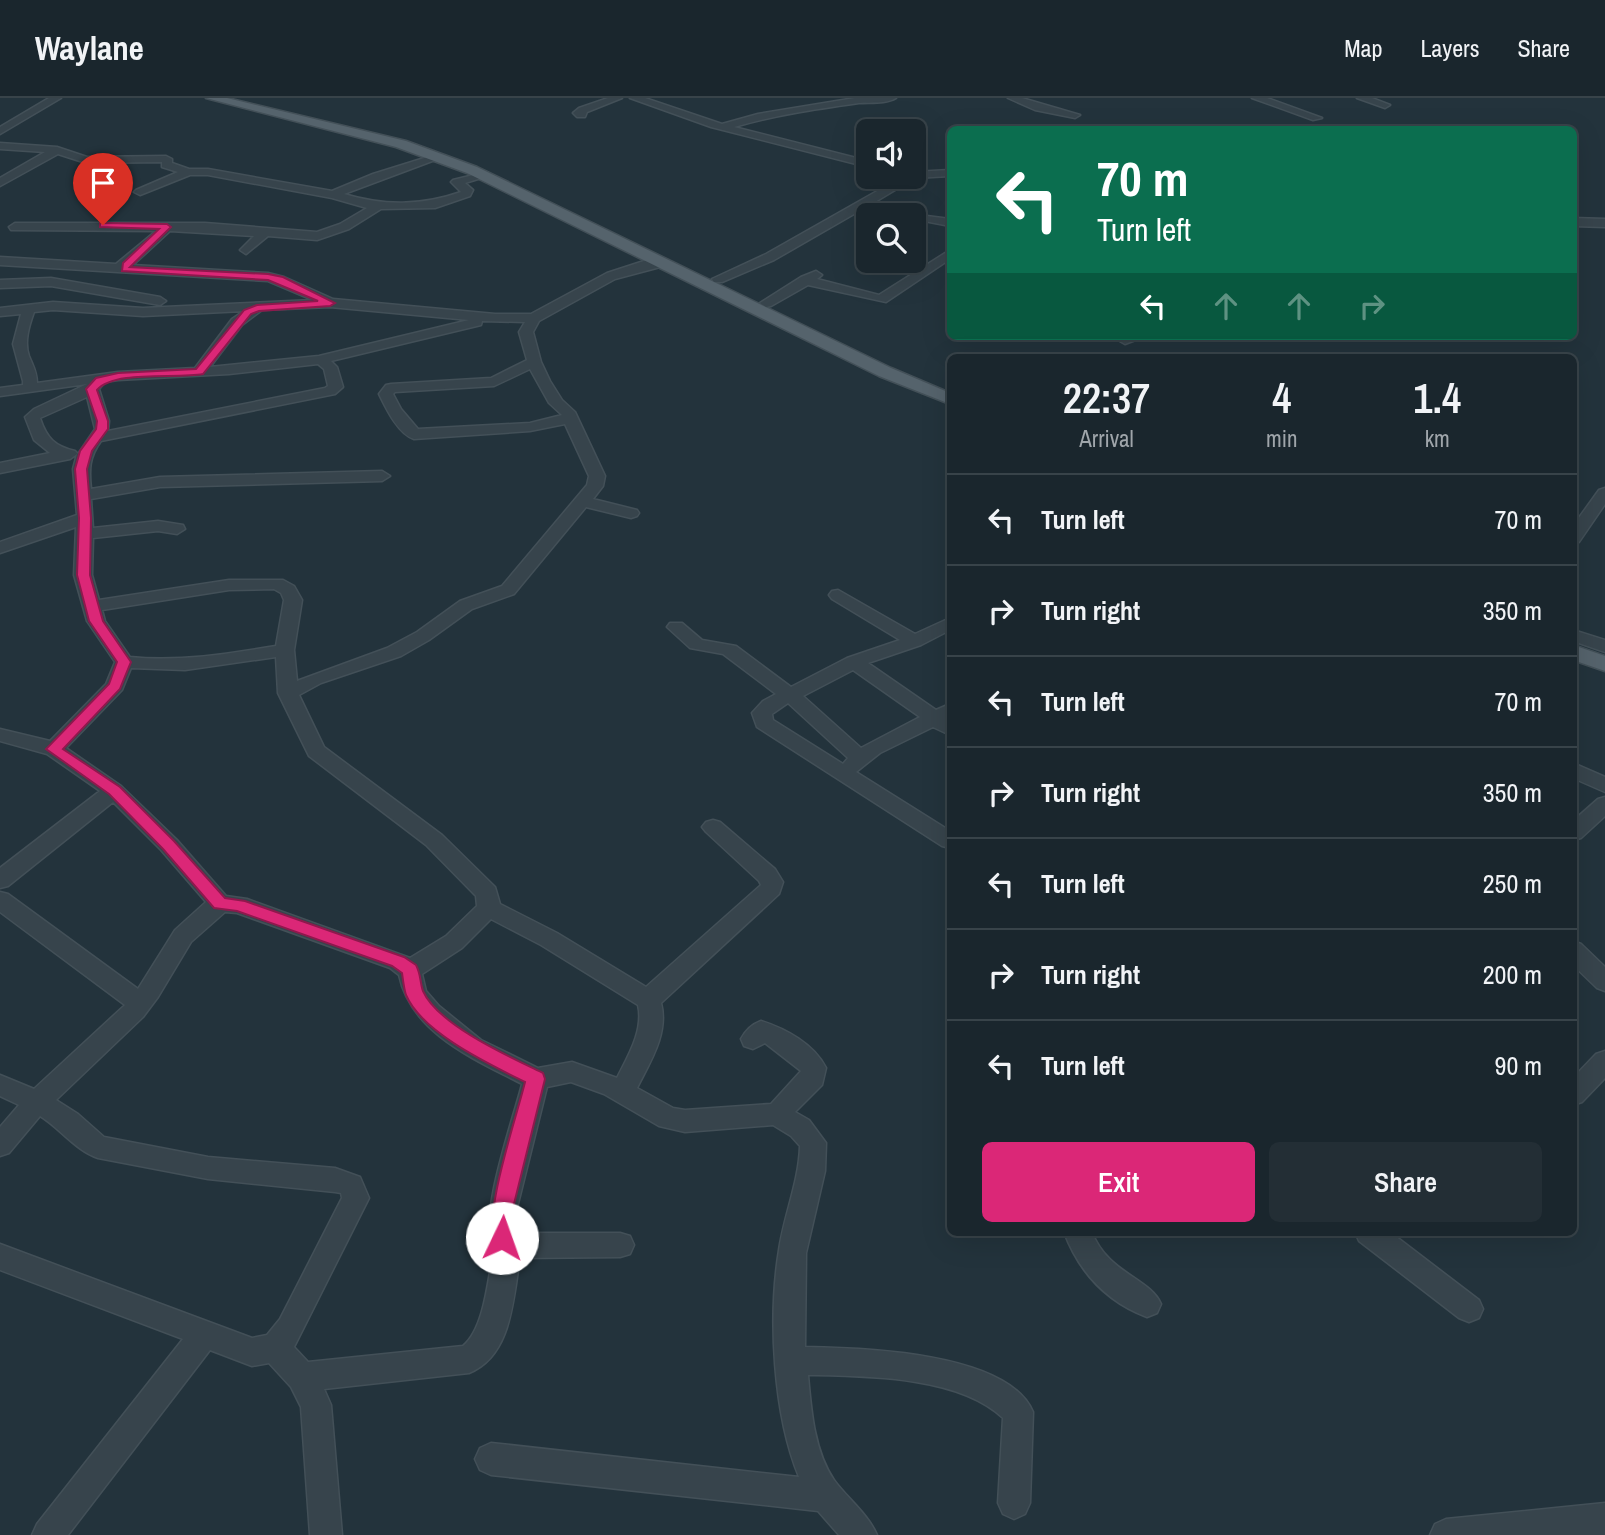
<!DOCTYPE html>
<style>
body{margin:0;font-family:"Archivo Narrow",sans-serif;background:#232e35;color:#f1f3f6;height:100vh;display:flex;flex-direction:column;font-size:26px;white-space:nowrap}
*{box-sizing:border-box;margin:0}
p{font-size:23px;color:#9fa5aa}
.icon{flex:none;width:38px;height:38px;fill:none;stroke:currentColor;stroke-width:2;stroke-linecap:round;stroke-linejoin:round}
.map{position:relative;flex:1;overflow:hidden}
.drawer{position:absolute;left:947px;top:256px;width:630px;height:882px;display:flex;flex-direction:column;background:#1a262d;border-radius:10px;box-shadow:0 7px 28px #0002,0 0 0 2px #384349}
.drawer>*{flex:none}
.top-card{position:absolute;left:947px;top:28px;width:630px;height:214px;border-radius:10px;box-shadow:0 7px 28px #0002,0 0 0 2px #384349;background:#0b6e4f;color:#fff;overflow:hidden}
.tools{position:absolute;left:856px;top:21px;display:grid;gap:14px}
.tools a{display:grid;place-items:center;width:70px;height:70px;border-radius:10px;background:#1a262d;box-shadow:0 7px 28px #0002,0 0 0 2px #384349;font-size:35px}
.pin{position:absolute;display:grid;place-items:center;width:60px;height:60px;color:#fff;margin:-72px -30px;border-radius:50% 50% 50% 0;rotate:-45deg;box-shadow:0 0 7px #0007}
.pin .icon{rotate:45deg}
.me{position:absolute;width:77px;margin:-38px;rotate:3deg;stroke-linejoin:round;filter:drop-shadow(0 0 5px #0008)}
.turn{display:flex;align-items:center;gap:24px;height:147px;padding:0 35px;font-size:32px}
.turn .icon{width:91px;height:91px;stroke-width:2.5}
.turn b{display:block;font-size:49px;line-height:60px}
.lanes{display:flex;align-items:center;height:66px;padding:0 35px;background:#0003;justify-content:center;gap:35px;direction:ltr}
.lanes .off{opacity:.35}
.eta{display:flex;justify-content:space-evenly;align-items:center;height:119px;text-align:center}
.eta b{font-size:42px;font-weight:600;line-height:49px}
.button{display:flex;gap:14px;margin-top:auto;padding:14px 35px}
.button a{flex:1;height:80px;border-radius:10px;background:#db2777;color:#fff;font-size:28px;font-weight:600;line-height:80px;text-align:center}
.button a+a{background:#232e35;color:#f1f3f6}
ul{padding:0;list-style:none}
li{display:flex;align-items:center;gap:21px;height:91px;padding:0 35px;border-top:2px solid #384349}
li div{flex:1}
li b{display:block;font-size:26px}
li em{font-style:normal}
header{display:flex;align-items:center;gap:42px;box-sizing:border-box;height:98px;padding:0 35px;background:#1a262d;border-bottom:2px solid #384349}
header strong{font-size:33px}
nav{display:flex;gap:38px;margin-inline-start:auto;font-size:24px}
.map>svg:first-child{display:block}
</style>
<header>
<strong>Waylane</strong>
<nav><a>Map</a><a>Layers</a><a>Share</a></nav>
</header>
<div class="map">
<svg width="1605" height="1437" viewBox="0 0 1605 1437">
<rect width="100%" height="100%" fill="#23333c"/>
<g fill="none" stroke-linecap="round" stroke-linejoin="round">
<g stroke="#435058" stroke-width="3">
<path id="minor" d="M 49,0 L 61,0 L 0,36 L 0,29 Z
M 608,0 L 622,0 L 587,14 L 585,19 L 577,19 L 573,15 L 579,10 Z
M 630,0 L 645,0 L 722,26 L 758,16 L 855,0 L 896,0 C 886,6 870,4 859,5 C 817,11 775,17 734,29 L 868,63 L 868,69 L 711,29 Z
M 1008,0 L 1022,0 L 1080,17 L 1075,20 L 1035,12 Z
M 1252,0 L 1267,0 L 1322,20 L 1313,22 Z
M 1357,0 L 1372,0 L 1390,7 L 1385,10 Z
M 0,45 L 57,49 L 87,59 L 166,58 L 172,61 L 172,65 L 189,71 L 208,71 L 332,93 L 373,76 L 434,57 L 443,59 L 344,96 C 384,108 421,108 461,94 L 451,84 L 453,82 L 486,74 L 491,77 L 465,85 L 473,92 L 470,98 L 435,110 L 381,111 L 349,131 L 317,142 L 268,138 L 246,156 L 240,152 L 254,138 L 170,133 L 133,167 L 268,175 L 284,179 L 333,201 L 495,216 L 531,216 L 607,175 L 644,163 L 664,162 L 664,168 L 615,181 L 539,223 L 533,234 L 541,264 L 550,283 L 562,302 L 575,314 L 605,378 L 603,388 L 593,401 L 637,412 L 639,415 L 637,418 L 631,420 L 586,409 L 514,496 L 472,511 L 429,542 L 401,558 L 321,585 L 299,597 L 324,649 L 442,737 L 495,789 L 500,806 L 557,835 L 646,889 L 761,787 L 759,783 L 706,734 L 702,729 L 706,724 L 713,722 L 720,724 L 775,771 L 783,784 L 779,796 L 661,905 C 669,935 650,964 637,990 L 673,1010 L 685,1012 L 771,1006 L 801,973 L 765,945 L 753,951 L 744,948 L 741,941 C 746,932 751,927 761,923 C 786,931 814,946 826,970 L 822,987 L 795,1014 L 809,1022 L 826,1045 L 825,1073 L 806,1155 L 805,1249 C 862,1250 1008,1254 1033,1314 L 1030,1405 L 1025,1416 L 1014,1421 L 1003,1416 L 998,1405 L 1003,1320 C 959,1278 866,1278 808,1277 C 811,1311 814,1353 834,1382 C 847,1400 868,1416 877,1437 L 839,1437 L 818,1413 L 491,1377 L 480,1372 L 475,1361 L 480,1350 L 491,1345 L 799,1379 C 773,1316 768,1219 779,1152 C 784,1117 799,1084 800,1048 L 791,1038 L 773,1027 L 685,1034 L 659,1028 L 604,996 L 571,984 L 547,989 L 516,1114 L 516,1135 L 620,1135 L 630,1138 L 634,1147 L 630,1156 L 620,1159 L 520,1160 C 513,1200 512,1258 469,1275 L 324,1291 L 331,1307 L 342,1437 L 310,1437 L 301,1309 L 291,1289 L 269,1265 L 252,1268 L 210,1252 L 68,1437 L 32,1437 L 37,1426 L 183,1241 L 0,1172 L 0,1146 L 252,1240 L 267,1237 L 280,1221 L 342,1100 L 341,1095 L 335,1094 L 208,1081 L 98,1060 C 75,1052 61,1031 40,1018 L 9,1055 L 0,1058 L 0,1029 L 19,1007 L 0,998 L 0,977 L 34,991 L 125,907 L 0,814 L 0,794 L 8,796 L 138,891 L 175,832 L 206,804 L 161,752 L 113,704 L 8,788 L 0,790 L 0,770 L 100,693 L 47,656 L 0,643 L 0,631 L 50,643 L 106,586 L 115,564 L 87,523 L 74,477 L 76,429 L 0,455 L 0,444 L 77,417 L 73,371 L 77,356 L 70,361 L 0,375 L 0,365 L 50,355 L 34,342 L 25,319 L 34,311 L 87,286 L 0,298 L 0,290 L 23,287 L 23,283 L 13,246 L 21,216 L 0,218 L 0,210 L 53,204 L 143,210 L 313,202 L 268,183 L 0,167 L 0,159 L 116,166 L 156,133 L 11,132 L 9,129 L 15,125 L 205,125 L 317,134 L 340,126 L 367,110 L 332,100 L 208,77 L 190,77 L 140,97 L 134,94 L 136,92 L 178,74 L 162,69 L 162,64 L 86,65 L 58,56 L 0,88 L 0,80 L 45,54 L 0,51 ZM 330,209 L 469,222 L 319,258 L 210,269 L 242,227 L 262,212 ZM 53,212 L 143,218 L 244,213 L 232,221 L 195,270 L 118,274 L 37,285 C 37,274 33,268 29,258 C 24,244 29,228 34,214 ZM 482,223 L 525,224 L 519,234 L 527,262 L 491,280 L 391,286 L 386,287 L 379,296 C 386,310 398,336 414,341 L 530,333 L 565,326 L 589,378 L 587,387 L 502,488 L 460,503 L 417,534 L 387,550 L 297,583 L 294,552 L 302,502 L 294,488 L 283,482 L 229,482 L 99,502 L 92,477 L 93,440 L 158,433 L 177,436 L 185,431 L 183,427 L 158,423 L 93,430 L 91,401 L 160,389 L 382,383 L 390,378 L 382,373 L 160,379 L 91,391 C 89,372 89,359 101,343 L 335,296 L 343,289 L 337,269 L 331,263 L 481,227 ZM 318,266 L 324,271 L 328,288 L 325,290 L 108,333 L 109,323 L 99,291 L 105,284 L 118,282 L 229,276 ZM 530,271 L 549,305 L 562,317 L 530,325 L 418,331 L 401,311 L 393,296 L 395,294 L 494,288 ZM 87,299 L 95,331 L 78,356 L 75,353 C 55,348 47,341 40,320 ZM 274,491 L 281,495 L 284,502 L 276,548 C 228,556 179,564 130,559 L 105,523 L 102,512 L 229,492 ZM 276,559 L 278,595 L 309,658 L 426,747 L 476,798 L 477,808 L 446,838 L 410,860 L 247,801 L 226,798 L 177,742 L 121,688 L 66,650 L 122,592 L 131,570 L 185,572 ZM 225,814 L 237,815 L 390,870 L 399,877 C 411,935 474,961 522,986 C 514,1019 476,1125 494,1151 C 488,1179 485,1230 463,1248 L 308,1264 L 294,1249 L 369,1100 L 360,1079 L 335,1070 L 208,1059 L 104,1039 L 78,1016 L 56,1002 L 143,919 L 158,899 L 191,844 ZM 491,821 L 541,847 L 638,907 C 644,932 628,958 617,980 L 572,964 L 538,970 L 481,942 L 439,908 L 426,893 L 422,876 L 462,850 Z
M 950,72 L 950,78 L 915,80 L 865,110 L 950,121 L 950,128 L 914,121 L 914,117 L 854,116 L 774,162 L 722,184 L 714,184 L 712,181 L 766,156 L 902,79 L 914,79 L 914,74 Z
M 1573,120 L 1605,121 L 1605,129 L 1573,128 Z
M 950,152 L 950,161 L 886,204 L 808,187 L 771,208 L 766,209 L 760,205 L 801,179 L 816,173 L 822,177 L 817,181 L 879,197 Z
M 51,180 L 160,199 L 166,203 L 160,207 L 51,188 L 0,190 L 0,182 Z
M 1124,238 L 1146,238 L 1125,246 L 1118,242 Z
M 1605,390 L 1605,406 L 1579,444 L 1573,445 L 1573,428 L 1599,392 Z
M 838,492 L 915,536 L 950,520 L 950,532 L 921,547 L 868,565 L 936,612 L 950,606 L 950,637 L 933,629 L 880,655 L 856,674 L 950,733 L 950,750 L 942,748 L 757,629 L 752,615 L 763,603 L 776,596 L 723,556 L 690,550 L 667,529 L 670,525 L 682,525 L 702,542 L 736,548 L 791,589 L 847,560 L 900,542 L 832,501 L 829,497 L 832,493 ZM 853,572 L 920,619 L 861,650 L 803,598 ZM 788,605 L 848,660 L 843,666 L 773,622 L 772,616 Z
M 1573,532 L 1605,542 L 1605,554 L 1573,543 Z
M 1573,665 L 1605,679 L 1605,694 L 1573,680 Z
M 1605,699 L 1605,718 L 1581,740 L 1573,742 L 1573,723 L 1598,701 Z
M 1573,843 L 1581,846 L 1605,869 L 1605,893 L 1597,890 L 1573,867 Z
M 1605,953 L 1605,980 L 1582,1004 L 1573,1007 L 1573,980 L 1596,956 Z
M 1064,1134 L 1092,1134 C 1107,1175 1150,1180 1161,1206 L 1157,1215 L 1147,1219 C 1107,1204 1079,1174 1064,1134 Z
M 1355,1134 L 1390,1134 L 1479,1202 L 1483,1211 L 1479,1220 L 1469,1224 L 1459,1220 L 1359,1143 Z
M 1605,1405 L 1605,1437 L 1430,1437 L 1435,1426 L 1446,1421 Z"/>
</g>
<g stroke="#435058" stroke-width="3">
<path id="major" d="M 206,0 L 227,0 L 406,43 L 477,69 L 891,270 L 950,295 L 950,306 L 879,278 L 467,75 L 396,49 Z
M 1573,547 L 1605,558 L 1605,573 L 1573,562 Z"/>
</g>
<use href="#minor" fill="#37444c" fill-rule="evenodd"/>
<use href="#major" fill="#55636c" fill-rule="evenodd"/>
</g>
<path fill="#db2777" stroke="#8e194d" stroke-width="2" d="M 103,125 L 167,126 L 171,129 L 130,169 L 268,176 L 283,179 L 335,205 L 330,208 L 259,213 L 251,216 L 203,276 C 176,281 114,272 97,292 L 108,323 L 108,331 L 92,353 L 87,371 L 91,420 L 90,477 L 103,523 L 131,564 L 120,591 L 63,651 L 120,689 L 174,743 L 225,800 L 245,803 L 404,859 L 416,867 C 421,876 420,885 423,893 C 438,927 510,959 543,975 L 545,981 L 512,1114 L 513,1140 L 509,1147 L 502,1149 L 495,1147 C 482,1118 517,1018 525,984 C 491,967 422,935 406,897 C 404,891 403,882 402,875 L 392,868 L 237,813 L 214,810 L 163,751 L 109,696 L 46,651 L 109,586 L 117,564 L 89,523 L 77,477 L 79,420 L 75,371 L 80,353 L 96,331 L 97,323 L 86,291 L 96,280 L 118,275 L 196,271 L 244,212 L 257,207 L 318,203 L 268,182 L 122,173 L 123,165 L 159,131 L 100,129 L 100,125 Z"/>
</svg>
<div class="tools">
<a><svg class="icon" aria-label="sound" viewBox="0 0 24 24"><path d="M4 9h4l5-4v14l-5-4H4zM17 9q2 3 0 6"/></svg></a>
<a><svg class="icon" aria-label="search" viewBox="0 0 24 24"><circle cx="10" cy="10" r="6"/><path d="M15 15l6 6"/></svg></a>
</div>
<div class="pin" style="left:103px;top:127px;background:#d93025"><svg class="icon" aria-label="arrive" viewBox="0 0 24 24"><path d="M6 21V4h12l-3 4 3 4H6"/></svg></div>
<svg class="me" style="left:502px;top:1140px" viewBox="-20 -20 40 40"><circle r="19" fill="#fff"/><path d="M0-13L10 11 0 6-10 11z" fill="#db2777"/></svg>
<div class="top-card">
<div class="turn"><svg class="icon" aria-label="left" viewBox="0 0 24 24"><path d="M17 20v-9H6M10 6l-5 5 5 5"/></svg><div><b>70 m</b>Turn left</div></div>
<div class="lanes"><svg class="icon" aria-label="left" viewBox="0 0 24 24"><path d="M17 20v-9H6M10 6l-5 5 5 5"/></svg><svg class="icon off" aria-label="ahead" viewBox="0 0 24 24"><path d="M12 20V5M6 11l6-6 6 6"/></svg><svg class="icon off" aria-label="ahead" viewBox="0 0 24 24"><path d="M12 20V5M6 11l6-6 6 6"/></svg><svg class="icon off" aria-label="right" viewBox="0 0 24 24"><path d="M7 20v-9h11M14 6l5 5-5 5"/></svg></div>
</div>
<section class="drawer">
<div class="eta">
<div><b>22:37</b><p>Arrival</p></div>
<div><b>4</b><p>min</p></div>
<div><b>1.4</b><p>km</p></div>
</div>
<ul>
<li><svg class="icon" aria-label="left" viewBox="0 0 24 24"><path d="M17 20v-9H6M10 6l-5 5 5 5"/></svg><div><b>Turn left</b></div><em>70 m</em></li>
<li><svg class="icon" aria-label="right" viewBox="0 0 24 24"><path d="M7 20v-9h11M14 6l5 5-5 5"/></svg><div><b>Turn right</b></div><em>350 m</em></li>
<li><svg class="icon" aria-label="left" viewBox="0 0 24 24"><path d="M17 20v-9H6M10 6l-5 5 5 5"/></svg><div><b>Turn left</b></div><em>70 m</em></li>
<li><svg class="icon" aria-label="right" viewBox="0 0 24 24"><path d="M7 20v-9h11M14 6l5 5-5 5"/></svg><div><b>Turn right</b></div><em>350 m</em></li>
<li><svg class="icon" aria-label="left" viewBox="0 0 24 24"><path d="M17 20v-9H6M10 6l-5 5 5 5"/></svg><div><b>Turn left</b></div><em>250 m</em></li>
<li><svg class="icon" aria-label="right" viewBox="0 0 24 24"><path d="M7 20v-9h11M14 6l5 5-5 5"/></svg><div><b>Turn right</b></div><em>200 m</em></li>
<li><svg class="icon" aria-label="left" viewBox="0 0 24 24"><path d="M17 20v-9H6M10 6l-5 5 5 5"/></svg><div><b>Turn left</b></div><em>90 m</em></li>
</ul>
<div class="button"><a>Exit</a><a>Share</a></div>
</section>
</div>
